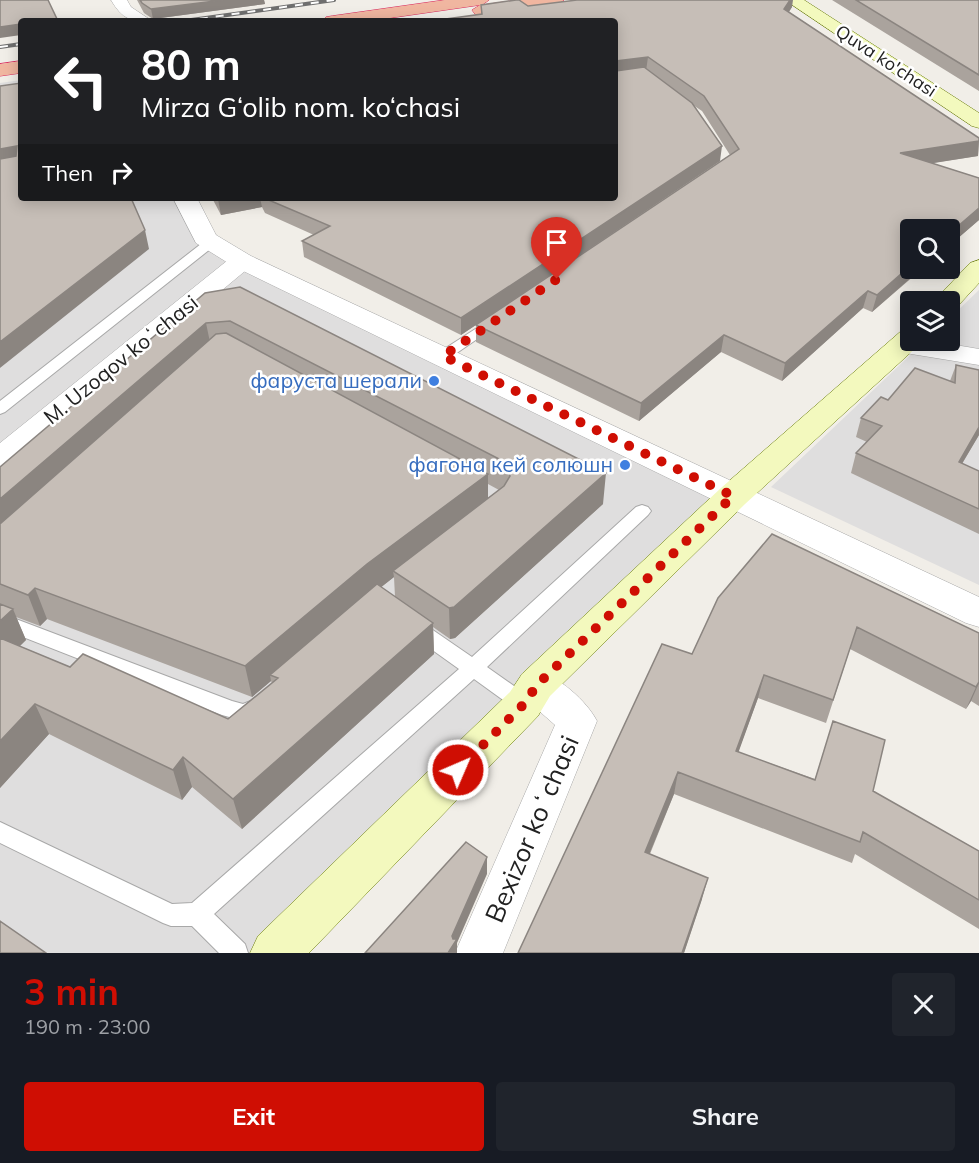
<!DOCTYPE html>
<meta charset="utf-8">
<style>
body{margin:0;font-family:Mulish,sans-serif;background:#20242c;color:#f1f3f6;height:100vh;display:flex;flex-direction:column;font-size:22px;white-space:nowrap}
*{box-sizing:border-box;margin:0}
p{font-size:20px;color:#9ea1a6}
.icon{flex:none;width:33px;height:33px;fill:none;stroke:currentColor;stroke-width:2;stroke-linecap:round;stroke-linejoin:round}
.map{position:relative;height:953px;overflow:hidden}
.drawer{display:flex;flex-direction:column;background:#171b24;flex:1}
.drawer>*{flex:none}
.hud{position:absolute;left:18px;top:18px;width:600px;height:183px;border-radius:6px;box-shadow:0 3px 15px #0003;background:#202124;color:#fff;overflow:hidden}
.tools{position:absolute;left:900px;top:219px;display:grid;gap:12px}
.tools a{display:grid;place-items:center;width:60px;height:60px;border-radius:6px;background:#171b24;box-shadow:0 3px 15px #0003;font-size:30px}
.pin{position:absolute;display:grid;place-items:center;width:51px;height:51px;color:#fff;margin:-62px -26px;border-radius:50% 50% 50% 0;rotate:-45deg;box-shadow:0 0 6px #0007}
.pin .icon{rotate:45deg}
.me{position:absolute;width:66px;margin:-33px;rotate:45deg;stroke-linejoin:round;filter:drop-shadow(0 0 4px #0008)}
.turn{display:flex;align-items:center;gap:21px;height:126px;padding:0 24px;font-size:27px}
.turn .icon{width:78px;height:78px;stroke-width:2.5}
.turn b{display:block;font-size:42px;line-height:51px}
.then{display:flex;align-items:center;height:57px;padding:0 24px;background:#0003;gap:12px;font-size:22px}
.round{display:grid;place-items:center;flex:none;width:63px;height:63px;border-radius:6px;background:#20242c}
.head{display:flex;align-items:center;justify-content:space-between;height:102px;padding:0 24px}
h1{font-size:36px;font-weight:700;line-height:45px;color:#cf0e03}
.cta{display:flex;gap:12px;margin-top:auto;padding:12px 24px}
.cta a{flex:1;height:69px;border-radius:6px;background:#cf0e03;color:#fff;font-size:24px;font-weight:700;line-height:69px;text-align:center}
.cta a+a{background:#20242c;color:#f1f3f6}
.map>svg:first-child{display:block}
</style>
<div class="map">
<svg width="979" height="953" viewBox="0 0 979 953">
<rect width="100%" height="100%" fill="#f1eee8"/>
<path fill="#dfdede" d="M 21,80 L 21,198 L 192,198 L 221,250 L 733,496 L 275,953 L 0,953 L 0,83 Z
M 979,290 L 979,585 L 771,487 L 925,341 L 950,340 L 950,318 Z"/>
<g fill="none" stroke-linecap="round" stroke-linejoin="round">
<g stroke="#a8a8a8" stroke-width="2">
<path id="service" d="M 210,239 L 216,243 L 214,246 L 5,412 L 0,414 L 0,401 L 206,240 Z
M 494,317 L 501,321 L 499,324 L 448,359 L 438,359 L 436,356 L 438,353 Z
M 642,505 L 648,507 L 651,511 L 648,515 L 487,667 L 531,698 L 534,704 L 531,710 L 524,712 L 517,710 L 474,679 L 214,914 L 245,944 L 248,953 L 219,953 L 192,926 L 171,926 L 163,923 L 0,843 L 0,822 L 172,904 L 192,903 L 459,669 L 410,634 L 407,629 L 410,624 L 417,622 L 424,624 L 472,657 L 636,507 Z
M 0,613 L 232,701 L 243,704 L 258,698 L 265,700 L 268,706 L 265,712 L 244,721 L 222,715 L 0,628 Z"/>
</g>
<g stroke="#a8a8a8" stroke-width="1">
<path id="minor" d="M 111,0 L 127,0 L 131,7 L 152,21 C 130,21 123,20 111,0 Z
M 242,254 L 251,256 L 254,261 L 251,266 L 11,466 L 0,469 L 0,443 L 233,256 Z
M 903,337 L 910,338 L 910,340 L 926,340 L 979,349 L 979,365 L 893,351 L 889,345 L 893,339 Z
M 536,670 C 559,677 586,700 597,721 L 503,953 L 455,953 L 555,725 L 522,696 L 517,685 L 522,674 Z"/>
</g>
<g stroke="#a8a8a8" stroke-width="1">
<path id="tertiary" d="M 173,198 L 197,198 L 216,235 L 251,256 L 979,597 L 979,627 L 966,623 L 233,266 L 196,243 Z"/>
</g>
<g stroke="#667907" stroke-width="1">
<path id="secondary" d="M 785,0 L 804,0 L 979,113 L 979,128 L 972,126 Z
M 979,260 L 979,283 L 956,308 L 950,309 L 950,302 L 933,302 L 970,263 Z
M 910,330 L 910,340 L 922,340 L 920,344 L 745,504 L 550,696 L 538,716 L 309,953 L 250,953 L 258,936 L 510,692 L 522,674 L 721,488 L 900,332 Z"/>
</g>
<g stroke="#d92a5d" stroke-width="1">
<path id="trunk" d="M 445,0 L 489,0 L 482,5 L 518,0 L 564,0 L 556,5 L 481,15 L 475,14 L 472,10 L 480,5 L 369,21 L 323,21 L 326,17 L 332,16 Z
M 21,61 L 21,73 L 0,76 L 0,64 Z"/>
</g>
<use href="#service" fill="#fff" fill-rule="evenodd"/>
<use href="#minor" fill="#fff" fill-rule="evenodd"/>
<use href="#tertiary" fill="#fff" fill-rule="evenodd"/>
<use href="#secondary" fill="#f3f9be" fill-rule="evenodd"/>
<use href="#trunk" fill="#f0b6a0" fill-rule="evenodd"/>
<g stroke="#6f6f6f" stroke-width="4">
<path id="rail" d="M 184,21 L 334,0
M 0,47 L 21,44"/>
</g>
<use href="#rail" stroke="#fff" stroke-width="2" stroke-dasharray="8" stroke-linecap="butt"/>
</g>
<path fill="#aaa39d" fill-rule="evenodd" d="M 137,0 L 264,0 L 265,4 L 153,19 L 144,13 Z
M 832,0 L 979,0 L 979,91 Z
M 481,5 L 528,6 L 792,7 L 789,12 L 979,138 L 978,156 L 932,163 L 979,178 L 979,220 L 872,312 L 863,308 L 782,381 L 721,352 L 639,421 L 476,342 L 476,325 L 730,155 L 702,111 L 693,105 L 720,161 L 461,335 L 304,257 L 302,241 L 314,235 L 265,213 L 262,207 L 221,215 L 212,198 L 615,198 L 481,14 Z
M 240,287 L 603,504 L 455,638 L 450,639 L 433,627 L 434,654 L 242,829 L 192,787 L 182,800 L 49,734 L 0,788 L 0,467 ZM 488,484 L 499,490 L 488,498 ZM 394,577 L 395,597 L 381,587 ZM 16,617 L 40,626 L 47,619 L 252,697 L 271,681 L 272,683 L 228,719 L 70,667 L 20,646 L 26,640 Z
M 956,365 L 979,370 L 979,435 L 962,464 L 979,471 L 979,534 L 851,473 L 856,453 L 867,442 L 856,437 L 861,418 L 888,400 L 950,381 Z
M 718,598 L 979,633 L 979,706 L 971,701 L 966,709 L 850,649 L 826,723 L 758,698 L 738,752 L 815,779 L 833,721 L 873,791 L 979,851 L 979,929 L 855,854 L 852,863 L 674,794 L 650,854 L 702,899 L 684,953 L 518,953 L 692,654 Z"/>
<path fill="#8b8580" d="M 223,0 L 264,0 L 265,4 L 153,19 L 151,9 Z
M 790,0 L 793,0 L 792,7 L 782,22 L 784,9 Z
M 57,19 L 57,21 L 40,21 Z
M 21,24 L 21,35 L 0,38 L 0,27 Z
M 648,57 L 646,71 L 615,75 L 616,61 Z
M 979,141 L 978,156 L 896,169 L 900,153 Z
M 17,146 L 21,159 L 0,168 L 0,149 Z
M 722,146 L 720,161 L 461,335 L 461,318 Z
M 224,198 L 260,198 L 262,207 L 221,215 L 218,199 Z
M 979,208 L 979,220 L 950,245 L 950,233 Z
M 145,230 L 149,249 L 0,368 L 0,342 Z
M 910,266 L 910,268 L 922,268 L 872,312 L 877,295 Z
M 868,291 L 863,308 L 782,381 L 785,363 Z
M 206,323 L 212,352 L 0,540 L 0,499 Z
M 724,335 L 721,352 L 639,421 L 641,403 Z
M 979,427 L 979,435 L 951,482 L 959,462 Z
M 606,473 L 603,504 L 455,638 L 450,639 L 449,608 Z
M 488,474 L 488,504 L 393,571 L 394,577 L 270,675 L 271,681 L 252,697 L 245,666 L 367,564 Z
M 35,588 L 47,619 L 40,626 L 28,595 Z
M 13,609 L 26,640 L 1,664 L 0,662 L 0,621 Z
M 433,623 L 434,654 L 242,829 L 233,799 Z
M 764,675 L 758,698 L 731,773 L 736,751 Z
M 979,683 L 971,701 L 966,709 L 976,687 Z
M 35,704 L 49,734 L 0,788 L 0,741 Z
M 183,757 L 192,787 L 182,800 L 173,770 Z
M 678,772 L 674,794 L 641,874 L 645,852 Z
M 487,857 L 487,874 L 457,943 L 457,953 L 448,953 L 452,936 Z
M 708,878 L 702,899 L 684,953 L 682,953 Z"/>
<path fill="#c6beb7" stroke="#8b8580" stroke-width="1.5" d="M 0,0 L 48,0 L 57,19 L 40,21 L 21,21 L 21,24 L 0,27 Z
M 140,0 L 223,0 L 151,9 L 142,3 Z
M 516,0 L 519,0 L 528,6 L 577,0 L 790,0 L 784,9 L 979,138 L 979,141 L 900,153 L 979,178 L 979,208 L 950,233 L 950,230 L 910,230 L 910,266 L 877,295 L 868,291 L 785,363 L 724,335 L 641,403 L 476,325 L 739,149 L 704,96 L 648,57 L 616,61 L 615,64 L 615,21 L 431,21 L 482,14 L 481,5 Z
M 856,0 L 979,0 L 979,75 Z
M 644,67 L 692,103 L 722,146 L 461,318 L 302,241 L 330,226 L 264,198 L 615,198 L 615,70 L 616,71 Z
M 21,83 L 21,198 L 131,198 L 145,230 L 0,342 L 0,159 L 16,156 L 17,146 L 0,149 L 0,86 Z
M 240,287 L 606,473 L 454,607 L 449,608 L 393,571 L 504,486 L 510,476 L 507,463 L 230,321 L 206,323 L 0,499 L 0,467 L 205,293 Z
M 226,333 L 488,474 L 367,564 L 245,666 L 35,588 L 28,595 L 0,584 L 0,524 L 216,334 Z
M 956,365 L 979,370 L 979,427 L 959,462 L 979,471 L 979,509 L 856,453 L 882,426 L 861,418 L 881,397 L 888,400 L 915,368 L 955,383 Z
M 772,534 L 979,633 L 979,682 L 976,687 L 857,627 L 833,700 L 764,675 L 736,751 L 815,780 L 833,721 L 885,740 L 873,791 L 979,851 L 979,900 L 863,832 L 860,842 L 678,772 L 645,852 L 708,878 L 682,953 L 518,953 L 662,644 L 692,654 L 718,598 Z
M 377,584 L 433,623 L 233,799 L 183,757 L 173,770 L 35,704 L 0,741 L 0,638 L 70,667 L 83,654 L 228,719 L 278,678 L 270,675 Z
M 0,604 L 13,609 L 0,621 Z
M 466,842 L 487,857 L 452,936 L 453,939 L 457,939 L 448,953 L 365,953 Z
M 0,921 L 46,953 L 0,953 Z"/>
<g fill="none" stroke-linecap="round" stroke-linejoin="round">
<path stroke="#cf0e03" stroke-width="10" stroke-dasharray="0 18" d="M 458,770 L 524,704 L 537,685 L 733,496 L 443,356 L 557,279"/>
</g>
<g fill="#3f7fe0" stroke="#fff" stroke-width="2">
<circle cx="434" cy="381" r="6"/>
<circle cx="625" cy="465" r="6"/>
</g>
<g text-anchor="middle" stroke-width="5" stroke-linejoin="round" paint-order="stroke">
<g font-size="18" fill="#212121" stroke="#fff">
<text transform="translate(886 61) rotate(33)" y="6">Quva ko'chasi</text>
</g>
<g font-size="21" fill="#212121" stroke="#fff">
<text transform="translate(121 360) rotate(-39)" y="7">M. Uzoqov koʻchasi</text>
</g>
<g font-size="21" fill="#366cbe" stroke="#fff" text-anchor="end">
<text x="422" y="388">фаруста шерали</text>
<text x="613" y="472">фагона кей солюшн</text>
</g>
<g font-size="26" fill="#212121" stroke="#fff">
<text transform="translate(532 829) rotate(-67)" y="9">Bexizor koʻchasi</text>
</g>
</g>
</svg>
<div class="tools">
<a><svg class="icon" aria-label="search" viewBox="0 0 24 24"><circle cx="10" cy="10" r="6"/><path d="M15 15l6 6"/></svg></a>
<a><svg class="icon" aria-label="layers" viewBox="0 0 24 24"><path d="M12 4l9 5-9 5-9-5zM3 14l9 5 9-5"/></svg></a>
</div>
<div class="pin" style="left:557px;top:279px;background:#d93025"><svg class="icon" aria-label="arrive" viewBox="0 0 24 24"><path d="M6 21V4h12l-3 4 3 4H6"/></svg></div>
<svg class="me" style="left:458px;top:770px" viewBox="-20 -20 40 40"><circle r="17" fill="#cf0e03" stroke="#fff" stroke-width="3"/><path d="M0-11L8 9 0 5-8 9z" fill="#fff"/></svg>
<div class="hud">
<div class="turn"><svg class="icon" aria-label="left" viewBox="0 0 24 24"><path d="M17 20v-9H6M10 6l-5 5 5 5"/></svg><div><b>80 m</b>Mirza G‘olib nom. ko‘chasi</div></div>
<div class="then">Then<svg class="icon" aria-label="right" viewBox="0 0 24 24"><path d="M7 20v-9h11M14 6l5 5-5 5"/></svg></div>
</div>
</div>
<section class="drawer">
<div class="head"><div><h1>3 min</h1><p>190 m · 23:00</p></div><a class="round"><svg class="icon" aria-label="close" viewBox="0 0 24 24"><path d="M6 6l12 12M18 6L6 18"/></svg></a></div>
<div class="cta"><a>Exit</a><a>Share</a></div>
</section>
